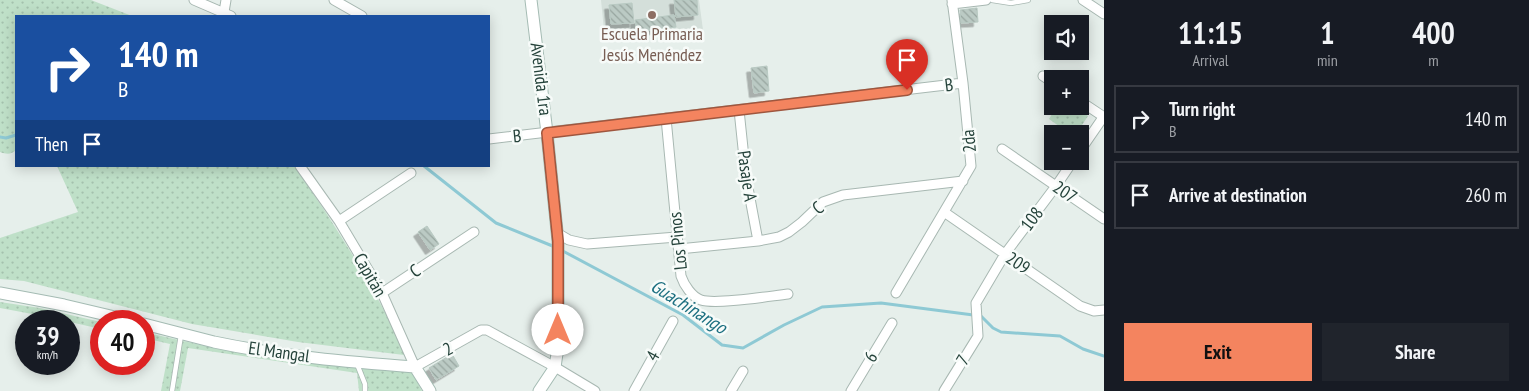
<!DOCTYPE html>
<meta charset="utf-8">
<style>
body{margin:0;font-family:"PT Sans Narrow",sans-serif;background:#20242c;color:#f1f3f6;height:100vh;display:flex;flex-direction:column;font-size:19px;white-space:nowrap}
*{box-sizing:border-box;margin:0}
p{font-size:16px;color:#9ea1a6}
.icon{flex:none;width:28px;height:28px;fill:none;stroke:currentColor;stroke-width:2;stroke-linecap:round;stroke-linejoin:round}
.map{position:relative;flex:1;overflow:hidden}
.drawer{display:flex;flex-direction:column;background:#171b24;width:425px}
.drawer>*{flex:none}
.hud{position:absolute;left:15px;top:15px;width:475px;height:152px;border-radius:0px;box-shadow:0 2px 12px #0003;background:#1a4fa0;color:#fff;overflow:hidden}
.buttons{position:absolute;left:1044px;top:15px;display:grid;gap:10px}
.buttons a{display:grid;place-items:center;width:45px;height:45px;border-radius:0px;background:#171b24;box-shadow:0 2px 12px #0003;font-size:25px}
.speed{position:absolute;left:15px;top:310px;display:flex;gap:10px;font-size:25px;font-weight:700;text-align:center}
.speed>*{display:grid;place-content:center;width:65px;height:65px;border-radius:50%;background:#171b24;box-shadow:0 2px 12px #0003;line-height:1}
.speed small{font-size:12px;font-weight:400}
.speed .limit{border:8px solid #d22;background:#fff;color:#111}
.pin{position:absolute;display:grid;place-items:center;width:42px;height:42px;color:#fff;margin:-51px -21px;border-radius:50% 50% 50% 0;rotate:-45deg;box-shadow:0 0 5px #0007}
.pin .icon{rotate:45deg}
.me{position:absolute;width:55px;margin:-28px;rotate:0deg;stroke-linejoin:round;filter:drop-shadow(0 0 4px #0008)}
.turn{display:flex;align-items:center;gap:18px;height:105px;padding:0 20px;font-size:22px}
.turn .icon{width:65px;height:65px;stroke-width:2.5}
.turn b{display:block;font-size:35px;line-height:42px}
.then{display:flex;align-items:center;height:48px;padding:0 20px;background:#0003;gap:10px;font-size:19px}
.eta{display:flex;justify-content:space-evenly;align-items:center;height:85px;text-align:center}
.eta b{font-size:30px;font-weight:700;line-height:35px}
.button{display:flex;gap:10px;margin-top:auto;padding:10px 20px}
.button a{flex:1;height:58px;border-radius:0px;background:#f4845f;color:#111;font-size:20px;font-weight:700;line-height:58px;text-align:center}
.button a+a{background:#20242c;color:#f1f3f6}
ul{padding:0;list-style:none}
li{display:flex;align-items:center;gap:15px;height:68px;margin:0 10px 8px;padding:0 10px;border:2px solid #363941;border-radius:0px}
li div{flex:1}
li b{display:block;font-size:19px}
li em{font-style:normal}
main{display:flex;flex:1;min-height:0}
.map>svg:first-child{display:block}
</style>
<main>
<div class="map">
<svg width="1104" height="391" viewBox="0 0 1104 391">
<defs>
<pattern id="grass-dots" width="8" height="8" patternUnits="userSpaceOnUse" patternTransform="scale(1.25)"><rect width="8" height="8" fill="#bfe0c8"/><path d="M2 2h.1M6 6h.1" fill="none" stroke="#a4c1ad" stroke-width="1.8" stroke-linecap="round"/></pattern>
<pattern id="building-back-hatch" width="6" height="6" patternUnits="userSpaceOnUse" patternTransform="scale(1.25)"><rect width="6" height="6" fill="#bbcac4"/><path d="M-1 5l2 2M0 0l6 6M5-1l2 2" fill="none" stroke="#98a6a0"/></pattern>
<filter id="shadow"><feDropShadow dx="-4.5" dy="4.5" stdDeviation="0" flood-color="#0004"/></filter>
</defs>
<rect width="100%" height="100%" fill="#e6efeb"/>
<path fill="#d4dfda" d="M 601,0 L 699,0 L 703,30 L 605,40 Z"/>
<path fill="url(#grass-dots)" d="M 0,0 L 91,0 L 132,16 L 16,16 L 16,150 C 11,155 6,154 0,152 Z
M 1057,106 L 1074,106 L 1088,116 L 1076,134 L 1070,134 L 1049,119 Z
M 57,166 L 294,166 C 336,225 373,286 405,351 L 404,355 L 298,342 L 192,324 L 24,281 L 0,279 L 0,238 L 78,212 Z
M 0,302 L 40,308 L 101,322 L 101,329 L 48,317 L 47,321 L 42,321 L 43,316 L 0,308 Z
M 144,332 L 218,349 L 412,372 L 422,391 L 359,391 L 357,373 L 188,348 L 180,391 L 161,391 L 170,344 L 144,338 Z"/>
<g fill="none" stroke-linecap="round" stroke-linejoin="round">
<path stroke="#8ec9d4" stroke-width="3" d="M 0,137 L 6,138 L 16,135
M 424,166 L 496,223 L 555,247
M 561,250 L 683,315 L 722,345 L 743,348 L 784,325 L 822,307 L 881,303 L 981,316 L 993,328 L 1001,332 L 1060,336 L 1083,349 L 1104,356"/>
</g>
<path fill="url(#building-back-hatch)" stroke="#b8c9c2" filter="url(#shadow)" d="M 674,0 L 697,0 L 698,15 L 676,17 Z
M 632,3 L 634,23 L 611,24 L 609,5 Z
M 977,8 L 978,22 L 961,23 L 960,10 Z
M 674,15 L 676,27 L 637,32 L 635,20 Z
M 767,66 L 769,91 L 754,93 L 751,68 Z
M 427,226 L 439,244 L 430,250 L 418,232 Z
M 452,354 L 459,366 L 436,380 L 429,368 Z"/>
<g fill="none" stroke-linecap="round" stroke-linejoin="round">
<g stroke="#a8b8b2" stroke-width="6">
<path id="lane" d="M 992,0 L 1011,3 L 1028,0
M 357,364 L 365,384 L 365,391
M 172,391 L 181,335"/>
</g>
<g stroke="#a8b8b2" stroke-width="11">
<path id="street" d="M 194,0 L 231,16
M 334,0 L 362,16
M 1083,0 L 1104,14
M 952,4 L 986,0
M 224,12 L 226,0
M 1043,76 L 1052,82
M 1080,101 L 1104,117
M 739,110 L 746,177 L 758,241
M 666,118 L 681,276 C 684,285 692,297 701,300 C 716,305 770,296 788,294
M 489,139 L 963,83
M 1002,149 L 1104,219
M 1080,151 L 1104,116
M 300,166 L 339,221 L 382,293 L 415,367 L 481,330 L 487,330 L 555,367 L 595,391
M 944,212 L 1080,306 L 1094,311 L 1104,310
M 339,221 L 411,173
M 557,233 L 569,240 L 587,244 L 677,237
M 679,249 L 758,241 L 779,237 L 789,232 L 802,222 L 823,202 L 843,195 L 963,181
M 382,293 L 474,232
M 896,293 L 971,166 L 963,83 L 952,0
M 634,391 L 673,321
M 731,391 L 743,371
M 851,391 L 892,323
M 944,391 L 978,336 L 976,303 L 1005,254 L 1056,186 L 1073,161"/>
</g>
<g stroke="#a4bbb3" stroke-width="13">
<path id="secondary" d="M 531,0 L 547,133 L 558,241 L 558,347 L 555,367 L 539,391
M 0,293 L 64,305 L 132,321
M 144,324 C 167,330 191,336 214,342 C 280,356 348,362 415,367 L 430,391"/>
</g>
<use href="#lane" stroke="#fff" stroke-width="4.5"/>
<use href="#street" stroke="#fff" stroke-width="9"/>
<use href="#secondary" stroke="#fff" stroke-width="11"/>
</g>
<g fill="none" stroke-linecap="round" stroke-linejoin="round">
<g stroke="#9f563e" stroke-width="12">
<path id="route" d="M 558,330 L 558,241 L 547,133 L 907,90"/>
</g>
<use href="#route" stroke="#f4845f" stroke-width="9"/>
</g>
<circle fill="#8d6e63" stroke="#f7fbf9" stroke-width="2" cx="652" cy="15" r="5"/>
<g text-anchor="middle" stroke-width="5" stroke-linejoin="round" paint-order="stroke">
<g font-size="18" fill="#785e54" stroke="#f7fbf9">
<text x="652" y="40">Escuela Primaria<tspan x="652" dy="21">Jesús Menéndez</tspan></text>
</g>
<g font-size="18" fill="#24423a" stroke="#f7fbf9">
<text transform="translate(541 79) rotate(83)" y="6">Avenida 1ra</text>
<text transform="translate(949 85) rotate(-7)" y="6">B</text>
<text transform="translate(517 136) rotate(-6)" y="6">B</text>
<text transform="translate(969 141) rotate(-95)" y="6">2da</text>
<text transform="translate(747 176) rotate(82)" y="6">Pasaje A</text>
<text transform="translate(1065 192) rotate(34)" y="6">207</text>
<text transform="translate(818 208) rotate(-39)" y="6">C</text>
<text transform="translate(1032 219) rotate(-53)" y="6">108</text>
<text transform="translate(678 241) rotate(-96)" y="6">Los Pinos</text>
<text transform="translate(1018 263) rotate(34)" y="6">209</text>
<text transform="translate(415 271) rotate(-34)" y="6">C</text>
<text transform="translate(370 275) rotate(60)" y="6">Capitán</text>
<text transform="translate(448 349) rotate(-28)" y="6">2</text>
<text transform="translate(279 352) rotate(8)" y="6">El Mangal</text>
<text transform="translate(653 356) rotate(-61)" y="6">4</text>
<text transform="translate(871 357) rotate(-59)" y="6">6</text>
<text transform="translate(963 360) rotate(-59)" y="6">7</text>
</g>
<g font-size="19" font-style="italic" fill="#1c6f80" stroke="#f7fbf9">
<text transform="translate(689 306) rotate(32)" y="7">Guachinango</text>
</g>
</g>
</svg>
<div class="buttons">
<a><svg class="icon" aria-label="sound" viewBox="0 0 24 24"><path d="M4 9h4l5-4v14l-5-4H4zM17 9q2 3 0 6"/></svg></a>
<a>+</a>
<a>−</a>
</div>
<div class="speed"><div>39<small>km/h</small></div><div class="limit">40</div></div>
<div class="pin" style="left:907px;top:90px;background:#d93025"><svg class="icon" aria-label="arrive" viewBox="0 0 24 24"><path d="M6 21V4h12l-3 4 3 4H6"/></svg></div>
<svg class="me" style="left:558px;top:330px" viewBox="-20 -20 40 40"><circle r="19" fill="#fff"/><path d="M0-13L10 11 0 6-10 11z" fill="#f4845f"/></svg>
<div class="hud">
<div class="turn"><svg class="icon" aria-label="right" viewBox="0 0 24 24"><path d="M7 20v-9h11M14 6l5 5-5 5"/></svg><div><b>140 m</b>B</div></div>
<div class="then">Then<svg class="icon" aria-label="arrive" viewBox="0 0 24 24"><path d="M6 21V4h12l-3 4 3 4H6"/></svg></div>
</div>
</div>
<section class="drawer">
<div class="eta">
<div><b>11:15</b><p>Arrival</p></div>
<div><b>1</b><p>min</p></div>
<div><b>400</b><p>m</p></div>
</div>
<ul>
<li><svg class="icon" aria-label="right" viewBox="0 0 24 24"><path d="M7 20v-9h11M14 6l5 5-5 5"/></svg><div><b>Turn right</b><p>B</p></div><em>140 m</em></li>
<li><svg class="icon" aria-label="arrive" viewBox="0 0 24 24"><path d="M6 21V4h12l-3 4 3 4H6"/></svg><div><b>Arrive at destination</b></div><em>260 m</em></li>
</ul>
<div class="button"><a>Exit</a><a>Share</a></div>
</section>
</main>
